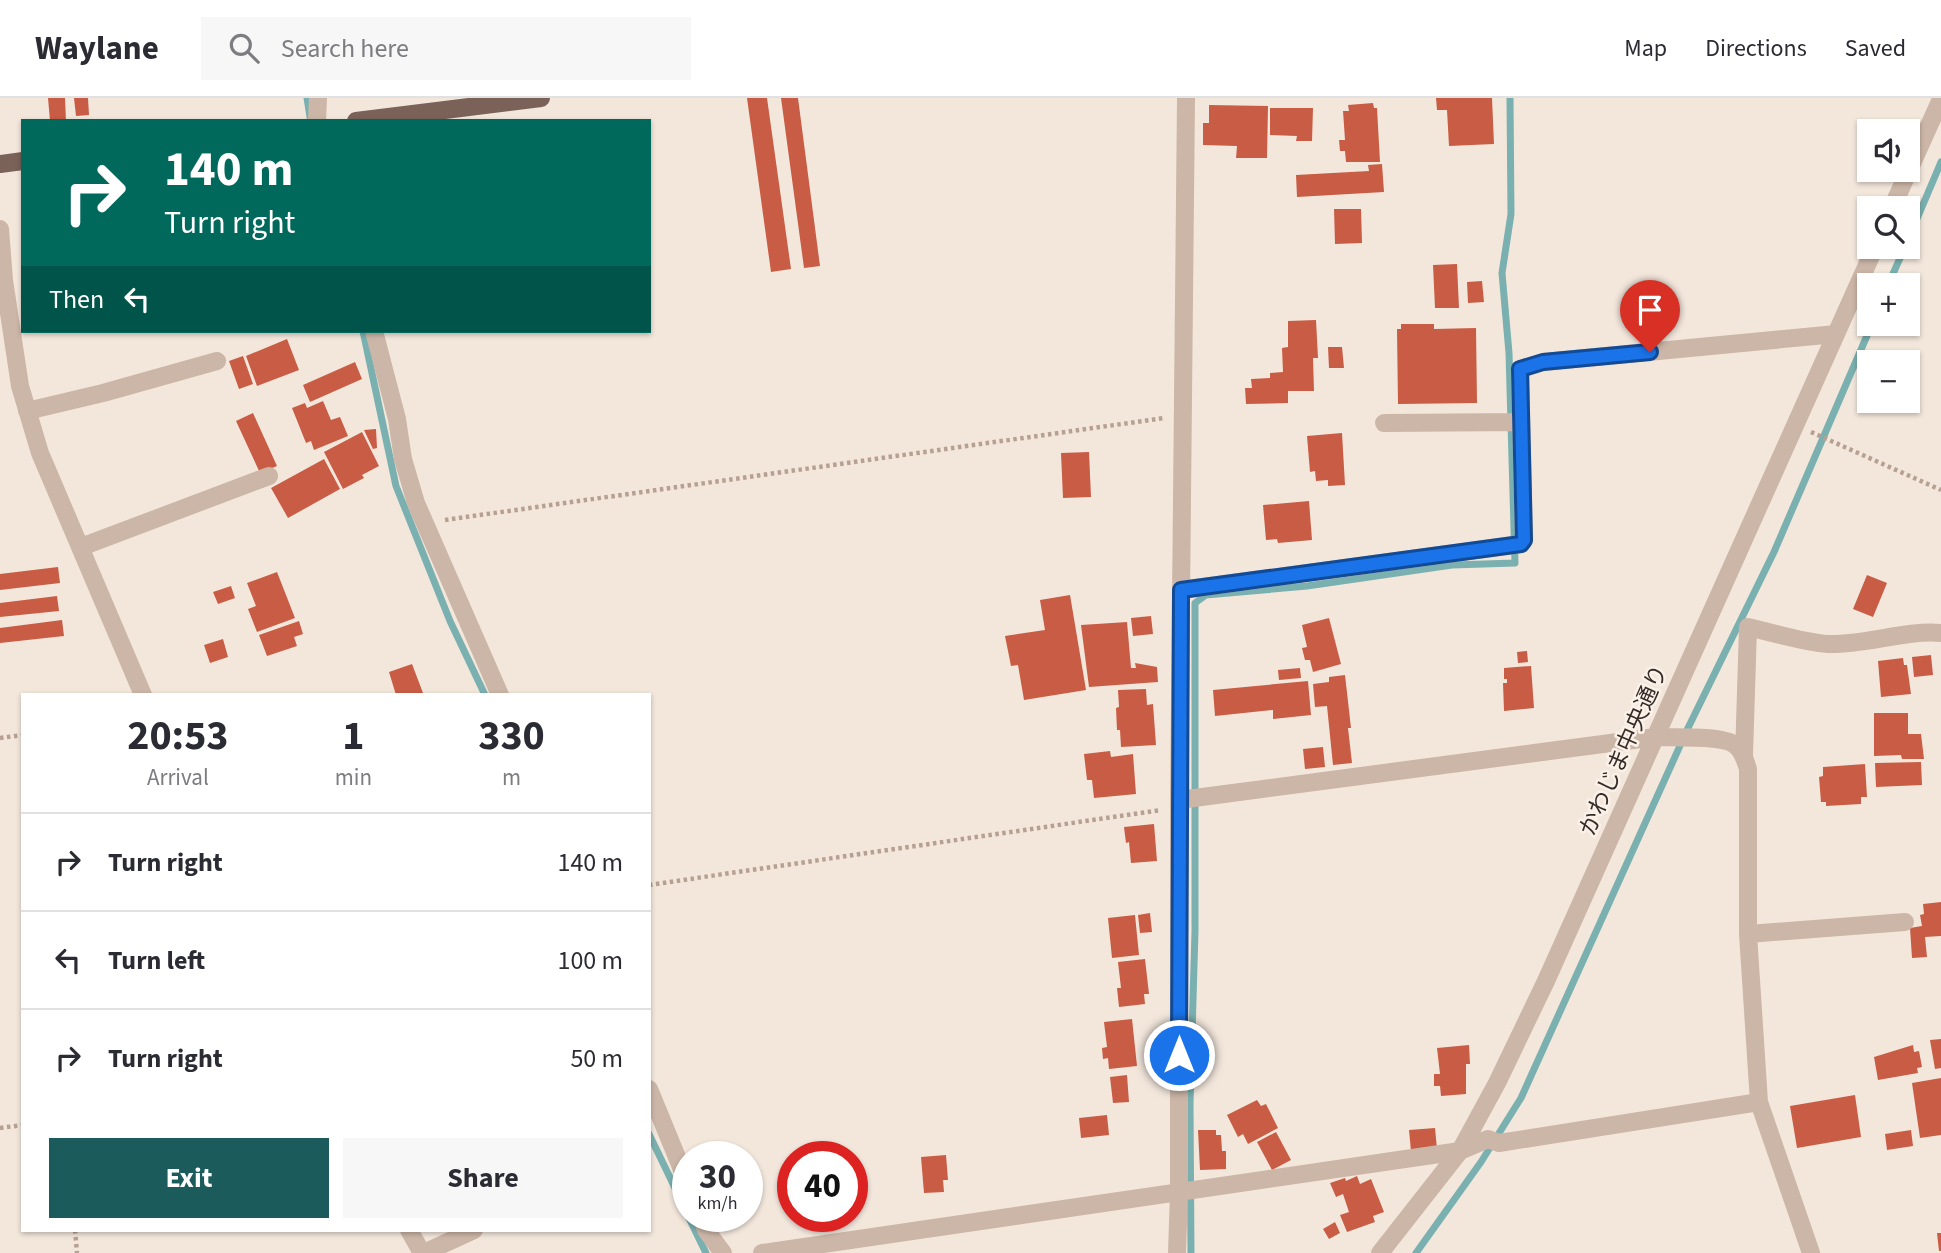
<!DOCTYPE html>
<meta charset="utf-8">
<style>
body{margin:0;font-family:"Source Sans 3","Noto Sans JP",sans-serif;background:#f7f7f7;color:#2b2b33;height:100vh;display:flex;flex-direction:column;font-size:26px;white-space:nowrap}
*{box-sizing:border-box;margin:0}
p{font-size:23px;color:#7c7c81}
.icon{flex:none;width:38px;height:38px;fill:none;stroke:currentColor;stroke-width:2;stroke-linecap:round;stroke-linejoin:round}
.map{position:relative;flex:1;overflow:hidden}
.panel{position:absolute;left:21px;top:595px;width:630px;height:539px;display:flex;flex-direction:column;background:#fff;border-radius:0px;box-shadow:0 2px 5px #0004}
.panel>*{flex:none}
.guide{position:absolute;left:21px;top:21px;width:630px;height:214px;border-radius:0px;box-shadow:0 2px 5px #0004;background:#00695c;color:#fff;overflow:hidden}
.fabs{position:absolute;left:1857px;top:21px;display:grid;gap:14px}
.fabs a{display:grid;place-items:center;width:63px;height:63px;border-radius:0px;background:#fff;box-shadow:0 2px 5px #0004;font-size:35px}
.speed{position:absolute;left:672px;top:1043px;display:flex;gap:14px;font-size:35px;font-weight:700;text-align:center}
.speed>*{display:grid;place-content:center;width:91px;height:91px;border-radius:50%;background:#fff;box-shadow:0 2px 5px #0004;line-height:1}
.speed small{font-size:18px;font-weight:400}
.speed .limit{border:10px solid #d22;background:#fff;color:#111}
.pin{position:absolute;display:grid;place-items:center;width:60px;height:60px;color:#fff;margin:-72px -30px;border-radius:50% 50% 50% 0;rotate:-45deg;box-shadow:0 0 7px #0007}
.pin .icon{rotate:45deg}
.me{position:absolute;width:77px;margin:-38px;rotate:0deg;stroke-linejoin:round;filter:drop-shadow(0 0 5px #0008)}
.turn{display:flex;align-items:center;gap:24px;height:147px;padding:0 28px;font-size:32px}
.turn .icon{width:91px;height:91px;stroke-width:2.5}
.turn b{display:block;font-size:49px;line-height:60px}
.then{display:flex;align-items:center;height:66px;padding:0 28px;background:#0003;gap:14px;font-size:26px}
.eta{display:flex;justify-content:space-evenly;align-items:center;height:119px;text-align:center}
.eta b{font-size:42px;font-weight:700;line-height:49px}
.primary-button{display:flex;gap:14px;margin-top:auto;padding:14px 28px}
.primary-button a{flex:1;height:80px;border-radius:0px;background:#1c5b5b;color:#fff;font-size:28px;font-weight:700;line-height:80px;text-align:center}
.primary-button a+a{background:#f7f7f7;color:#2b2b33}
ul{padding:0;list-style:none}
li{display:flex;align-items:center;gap:21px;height:98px;padding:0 28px;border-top:2px solid #e1e1e2}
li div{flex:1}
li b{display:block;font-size:26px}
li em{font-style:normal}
header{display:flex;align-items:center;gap:42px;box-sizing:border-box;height:98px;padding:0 35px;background:#fff;border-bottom:2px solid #e1e1e2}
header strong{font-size:33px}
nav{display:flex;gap:38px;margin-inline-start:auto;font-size:24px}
.search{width:490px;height:63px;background:#f7f7f7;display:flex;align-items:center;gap:18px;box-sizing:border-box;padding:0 24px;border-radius:0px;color:#7c7c81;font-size:26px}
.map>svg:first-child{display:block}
</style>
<header>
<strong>Waylane</strong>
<div class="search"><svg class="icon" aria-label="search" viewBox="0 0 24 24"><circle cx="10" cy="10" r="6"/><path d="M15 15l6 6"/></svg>Search here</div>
<nav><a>Map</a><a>Directions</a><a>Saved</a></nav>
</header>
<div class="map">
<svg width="1941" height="1155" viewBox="0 0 1941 1155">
<rect width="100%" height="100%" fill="#f3e7dc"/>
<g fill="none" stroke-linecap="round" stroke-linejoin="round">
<path stroke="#7ab1b0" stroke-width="7" d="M 307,0 L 310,19
M 1908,142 L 1941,64
M 1888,187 L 1905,149
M 363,233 L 396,388 L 450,523 L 485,597
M 649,1036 L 688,1117
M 688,1118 L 706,1155
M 1191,1155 L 1190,1005 L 1195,833 L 1195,505 L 1206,497 L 1307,488 L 1452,467 L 1515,465 L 1509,255 L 1502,175 L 1511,116 L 1510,0
M 1416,1155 L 1481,1064 L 1521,1000 L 1688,630 L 1774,454 L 1872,226"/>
</g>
<path fill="#c95c44" d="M 48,0 L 65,0 L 66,23 L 50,23 Z
M 74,0 L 88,0 L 89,17 L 76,18 Z
M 747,0 L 767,0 L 791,171 L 771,174 Z
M 781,0 L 798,0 L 820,168 L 804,170 Z
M 1436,0 L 1492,0 L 1494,46 L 1449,48 L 1447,12 L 1437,12 Z
M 1373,5 L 1374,10 L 1377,10 L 1380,64 L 1346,64 L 1345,53 L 1340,53 L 1339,42 L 1345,42 L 1343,13 L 1349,13 L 1348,7 Z
M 1209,7 L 1268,8 L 1267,60 L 1236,60 L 1237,48 L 1203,47 L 1203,25 L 1209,25 Z
M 1270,10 L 1313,10 L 1312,43 L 1296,43 L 1297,38 L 1270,37 Z
M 1382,66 L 1384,94 L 1297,99 L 1296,77 L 1369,73 L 1368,67 Z
M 1334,111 L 1361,111 L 1362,145 L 1335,146 Z
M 1457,166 L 1459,210 L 1435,210 L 1433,167 Z
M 1482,183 L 1484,204 L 1468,205 L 1467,184 Z
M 1316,222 L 1318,260 L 1313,260 L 1314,293 L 1288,293 L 1288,305 L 1246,306 L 1245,290 L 1252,290 L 1251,281 L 1270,280 L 1270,275 L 1283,274 L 1282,250 L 1288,249 L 1288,223 Z
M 1401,226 L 1434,226 L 1434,231 L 1476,230 L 1477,305 L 1398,306 L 1397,231 L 1401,231 Z
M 287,241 L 299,272 L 257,288 L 246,258 Z
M 1328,249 L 1342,249 L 1344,270 L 1329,270 Z
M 243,258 L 253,286 L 239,291 L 229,263 Z
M 355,264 L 362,281 L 310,304 L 303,287 Z
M 323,303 L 331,322 L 340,319 L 348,338 L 314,352 L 311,343 L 306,345 L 292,310 L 305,305 L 307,310 Z
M 253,315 L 277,368 L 260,375 L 236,323 Z
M 376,331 L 377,350 L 373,351 L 364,332 Z
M 362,334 L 379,368 L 362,377 L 364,380 L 343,391 L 324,354 Z
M 1342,335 L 1345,387 L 1328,388 L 1328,382 L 1316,383 L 1315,373 L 1310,374 L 1307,338 Z
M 1089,354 L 1091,399 L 1063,400 L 1061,355 Z
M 324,361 L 340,391 L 288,420 L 271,390 Z
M 1309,403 L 1312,442 L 1278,445 L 1277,441 L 1266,442 L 1263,407 Z
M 58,469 L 60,485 L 0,492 L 0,476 Z
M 277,474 L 295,520 L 257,534 L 248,511 L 256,508 L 247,485 Z
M 1867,477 L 1887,485 L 1873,519 L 1853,511 Z
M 231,488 L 235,500 L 218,506 L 213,494 Z
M 1070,497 L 1086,592 L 1024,602 L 1018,567 L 1011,568 L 1005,538 L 1045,532 L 1040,502 Z
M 57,498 L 59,513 L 0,519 L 0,505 Z
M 1151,518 L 1153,536 L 1133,538 L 1131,520 Z
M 1329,520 L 1341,566 L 1313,574 L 1310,562 L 1305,562 L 1302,550 L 1307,549 L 1302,527 Z
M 62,522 L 64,538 L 0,545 L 0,530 Z
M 299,523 L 303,536 L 294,539 L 297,548 L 267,558 L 259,537 Z
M 1127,524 L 1131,570 L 1136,570 L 1135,565 L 1157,569 L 1158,584 L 1089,589 L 1081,527 Z
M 223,541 L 228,559 L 210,565 L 204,547 Z
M 1527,553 L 1528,564 L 1518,565 L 1517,554 Z
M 1931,557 L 1933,577 L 1914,579 L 1912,559 Z
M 1903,560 L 1904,567 L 1907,567 L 1911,596 L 1881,599 L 1878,563 Z
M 412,566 L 423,595 L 396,597 L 389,574 Z
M 1531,568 L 1534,610 L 1504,613 L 1503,585 L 1507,585 L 1507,581 L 1504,581 L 1504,570 Z
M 1300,570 L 1301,580 L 1279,582 L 1278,572 Z
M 1345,577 L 1351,630 L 1348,630 L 1352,665 L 1333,667 L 1327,608 L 1315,609 L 1313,586 L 1329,584 L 1329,579 Z
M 1308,583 L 1311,617 L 1273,621 L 1273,612 L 1215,618 L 1213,592 Z
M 1146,591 L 1147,607 L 1153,606 L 1156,647 L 1121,649 L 1120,632 L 1117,632 L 1116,610 L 1119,609 L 1118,592 Z
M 1874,615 L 1908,615 L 1908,636 L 1921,636 L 1924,661 L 1902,661 L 1901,657 L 1874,658 Z
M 1323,649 L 1325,669 L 1305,671 L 1303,651 Z
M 1110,653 L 1111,659 L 1133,656 L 1136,696 L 1094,700 L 1092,682 L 1087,682 L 1084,656 Z
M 1921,664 L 1922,687 L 1876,689 L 1875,665 Z
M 1865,666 L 1867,699 L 1861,699 L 1861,706 L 1826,708 L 1826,704 L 1821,704 L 1819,679 L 1823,678 L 1823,669 Z
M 1154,726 L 1157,763 L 1131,765 L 1129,744 L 1126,745 L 1124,729 Z
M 1941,804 L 1941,838 L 1925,839 L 1927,859 L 1912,860 L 1910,830 L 1922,828 L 1920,817 L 1924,816 L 1923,806 Z
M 1150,815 L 1152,834 L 1140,835 L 1138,817 Z
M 1135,817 L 1139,857 L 1112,860 L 1108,820 Z
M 1145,861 L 1149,896 L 1144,896 L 1145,906 L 1119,909 L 1117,890 L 1121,890 L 1118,864 Z
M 1132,921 L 1137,968 L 1109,971 L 1108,960 L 1103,961 L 1102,950 L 1107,949 L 1104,924 Z
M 1941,941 L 1941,970 L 1935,971 L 1930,942 Z
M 1469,947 L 1470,966 L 1466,966 L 1466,996 L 1441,998 L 1440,988 L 1434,988 L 1434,976 L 1440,976 L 1437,950 Z
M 1913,947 L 1914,954 L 1919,953 L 1922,969 L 1917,970 L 1918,975 L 1878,982 L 1874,959 Z
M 1127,977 L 1129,1004 L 1113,1005 L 1110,979 Z
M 1941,980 L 1941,1037 L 1920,1040 L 1912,985 Z
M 1855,997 L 1861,1039 L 1797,1050 L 1790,1008 Z
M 1257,1002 L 1261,1008 L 1266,1006 L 1278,1030 L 1248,1046 L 1243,1036 L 1238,1039 L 1227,1017 Z
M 1107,1017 L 1109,1037 L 1081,1040 L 1079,1020 Z
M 1435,1030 L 1437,1051 L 1411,1053 L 1409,1032 Z
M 1198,1032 L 1216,1032 L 1216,1037 L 1221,1037 L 1222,1053 L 1226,1053 L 1226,1071 L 1200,1072 Z
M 1911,1032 L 1913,1048 L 1887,1052 L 1885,1036 Z
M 1276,1034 L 1291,1062 L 1272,1072 L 1257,1044 Z
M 946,1057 L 948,1082 L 943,1082 L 944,1094 L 924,1095 L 921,1059 Z
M 1357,1078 L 1360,1086 L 1371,1081 L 1384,1114 L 1373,1118 L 1375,1124 L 1347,1134 L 1340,1117 L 1349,1114 L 1343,1096 L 1336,1099 L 1330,1085 L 1345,1080 L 1346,1083 Z
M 1335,1124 L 1340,1135 L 1329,1141 L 1323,1131 Z
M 1937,1135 L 1941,1135 L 1941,1153 L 1939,1153 Z"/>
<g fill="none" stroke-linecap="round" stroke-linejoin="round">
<path stroke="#b7a092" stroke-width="4.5" stroke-dasharray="3.5 3.5" stroke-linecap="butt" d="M 1811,334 L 1941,392
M 445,422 L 1164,320
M 0,640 L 23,637
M 649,787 L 1161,712
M 0,1030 L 23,1027
M 75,1132 L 77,1155"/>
<path stroke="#ccb6a8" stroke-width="18" d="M 317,23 L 318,0
M 1892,110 L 1941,1
M 0,131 L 4,182 L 20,288 L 40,355 L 143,597
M 374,233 L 397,321 L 403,361 L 416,405 L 500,597
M 27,313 L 103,295 L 217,263
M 1384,325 L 1521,324
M 81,449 L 269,378
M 1181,492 L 1521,446 L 1524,442 L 1520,271 L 1543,264 L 1836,236
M 1744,657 L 1748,529 C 1774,535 1802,544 1828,546 C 1866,547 1904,532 1941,535
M 1179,702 L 1656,639 C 1674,640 1723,637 1735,647 C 1743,653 1745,662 1748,671 L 1748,836 L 1759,1004 L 1811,1155
M 1748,836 L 1905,824
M 649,991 L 688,1086
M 701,1118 L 706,1132 L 723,1155
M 409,1132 L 422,1155
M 424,1155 L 474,1132
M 762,1155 L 1460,1053 L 1488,1041 L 1499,1045 L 1759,1004
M 1177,1155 L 1179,1094 L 1179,702 L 1186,0
M 1380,1155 L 1460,1053 L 1497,985 L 1546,883 L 1875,149"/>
<path stroke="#7a6259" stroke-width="18" d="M 356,23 L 541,0
M 0,66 L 23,63"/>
</g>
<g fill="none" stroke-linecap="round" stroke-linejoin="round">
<g stroke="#114b97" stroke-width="18">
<path id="route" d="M 1179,957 L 1181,492 L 1521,446 L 1524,442 L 1520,271 L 1543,264 L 1650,254"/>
</g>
<use href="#route" stroke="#1a73e8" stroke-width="12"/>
</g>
<g text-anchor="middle" stroke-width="5" stroke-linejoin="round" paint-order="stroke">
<g font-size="23" fill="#382c28" stroke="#faf1e9">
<text transform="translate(1623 652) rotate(-66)" y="8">かわじま中央通り</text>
</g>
</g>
</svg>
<div class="fabs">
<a><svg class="icon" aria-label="sound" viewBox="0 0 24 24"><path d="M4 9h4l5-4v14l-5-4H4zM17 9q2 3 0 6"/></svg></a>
<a><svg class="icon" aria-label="search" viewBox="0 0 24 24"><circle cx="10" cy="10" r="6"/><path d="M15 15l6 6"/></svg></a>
<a>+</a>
<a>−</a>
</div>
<div class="speed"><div>30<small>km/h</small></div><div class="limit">40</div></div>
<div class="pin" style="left:1650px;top:254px;background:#d93025"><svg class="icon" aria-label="arrive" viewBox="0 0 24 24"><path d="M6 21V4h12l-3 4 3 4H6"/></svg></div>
<svg class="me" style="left:1179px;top:957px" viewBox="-20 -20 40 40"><circle r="17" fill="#1a73e8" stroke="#fff" stroke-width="3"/><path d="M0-11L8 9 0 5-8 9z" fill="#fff"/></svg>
<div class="guide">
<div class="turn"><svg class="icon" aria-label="right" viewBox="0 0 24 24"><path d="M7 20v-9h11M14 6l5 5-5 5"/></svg><div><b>140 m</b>Turn right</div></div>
<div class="then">Then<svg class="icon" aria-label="left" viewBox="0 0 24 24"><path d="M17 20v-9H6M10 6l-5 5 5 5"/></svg></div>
</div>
<section class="panel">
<div class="eta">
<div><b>20:53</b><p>Arrival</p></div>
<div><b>1</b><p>min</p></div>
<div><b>330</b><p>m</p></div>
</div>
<ul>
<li><svg class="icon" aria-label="right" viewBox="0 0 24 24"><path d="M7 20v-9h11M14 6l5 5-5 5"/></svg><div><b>Turn right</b></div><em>140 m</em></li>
<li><svg class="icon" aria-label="left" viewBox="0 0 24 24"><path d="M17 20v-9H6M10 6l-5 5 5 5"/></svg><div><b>Turn left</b></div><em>100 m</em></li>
<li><svg class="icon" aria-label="right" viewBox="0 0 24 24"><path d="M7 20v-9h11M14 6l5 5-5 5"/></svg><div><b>Turn right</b></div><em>50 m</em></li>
</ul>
<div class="primary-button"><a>Exit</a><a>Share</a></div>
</section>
</div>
